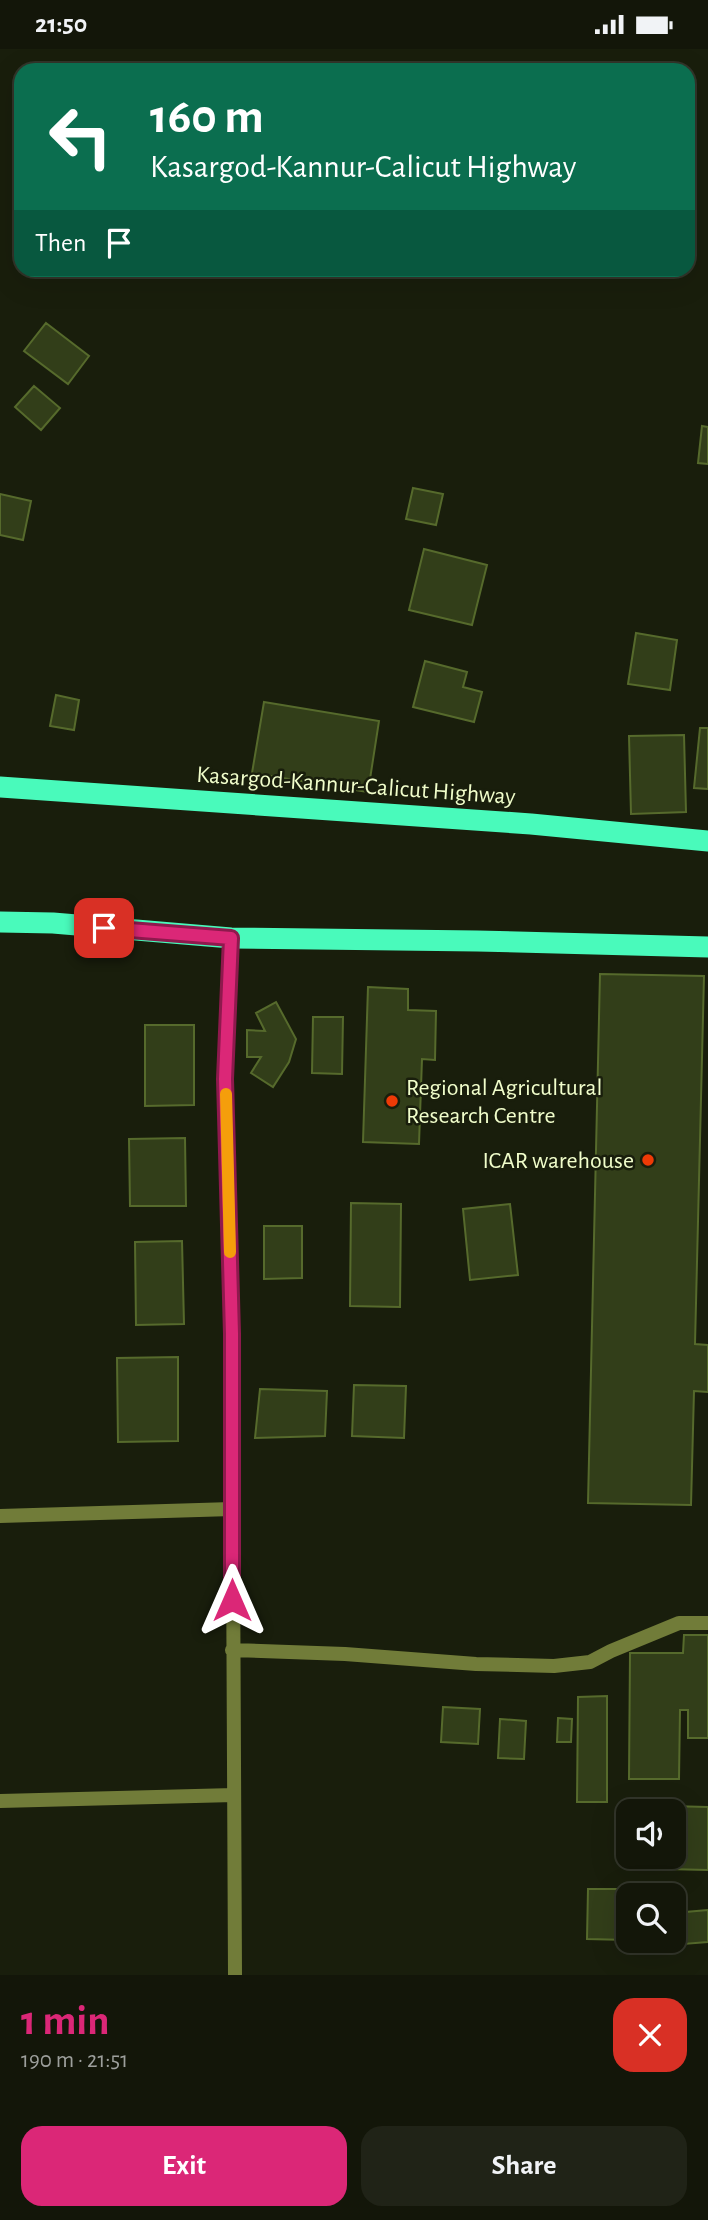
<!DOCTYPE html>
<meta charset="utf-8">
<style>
body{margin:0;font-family:"Alegreya Sans",sans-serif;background:#202317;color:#f1f3f6;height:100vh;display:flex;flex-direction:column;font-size:26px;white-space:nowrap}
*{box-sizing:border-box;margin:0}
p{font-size:23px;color:#9d9f9c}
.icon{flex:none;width:38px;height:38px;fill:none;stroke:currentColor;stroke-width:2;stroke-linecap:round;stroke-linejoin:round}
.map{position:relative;height:1926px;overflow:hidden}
.drawer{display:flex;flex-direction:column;background:#131609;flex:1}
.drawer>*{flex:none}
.guide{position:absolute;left:14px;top:14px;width:681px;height:214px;border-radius:21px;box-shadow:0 7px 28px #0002,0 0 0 2px #32352a;background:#0b6e4f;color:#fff;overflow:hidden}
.tools{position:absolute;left:616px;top:1750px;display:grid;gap:14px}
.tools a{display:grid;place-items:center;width:70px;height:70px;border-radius:14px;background:#131609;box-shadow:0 7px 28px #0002,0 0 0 2px #32352a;font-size:35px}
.pin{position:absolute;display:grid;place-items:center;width:60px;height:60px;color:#fff;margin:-30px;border-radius:14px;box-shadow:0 4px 10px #0006}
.me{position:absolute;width:77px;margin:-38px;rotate:0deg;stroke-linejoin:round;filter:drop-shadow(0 0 5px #0008)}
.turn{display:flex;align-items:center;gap:24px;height:147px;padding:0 21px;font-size:32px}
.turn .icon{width:91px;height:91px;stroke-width:2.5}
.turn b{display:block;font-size:49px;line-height:60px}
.then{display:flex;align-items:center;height:66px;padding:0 21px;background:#0003;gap:14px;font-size:26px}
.round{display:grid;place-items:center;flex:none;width:74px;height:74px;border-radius:21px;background:#202317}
.head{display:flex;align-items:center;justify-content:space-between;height:119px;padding:0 21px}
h1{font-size:42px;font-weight:700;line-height:52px;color:#db2777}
.primary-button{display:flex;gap:14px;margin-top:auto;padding:14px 21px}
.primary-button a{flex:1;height:80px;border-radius:21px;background:#db2777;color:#fff;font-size:28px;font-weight:700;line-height:80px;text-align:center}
.primary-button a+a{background:#202317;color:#f1f3f6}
.status{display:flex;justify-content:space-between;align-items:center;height:49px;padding:0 35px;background:#131609;direction:ltr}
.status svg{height:19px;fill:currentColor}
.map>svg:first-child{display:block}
</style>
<div class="status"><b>21:50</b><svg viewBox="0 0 49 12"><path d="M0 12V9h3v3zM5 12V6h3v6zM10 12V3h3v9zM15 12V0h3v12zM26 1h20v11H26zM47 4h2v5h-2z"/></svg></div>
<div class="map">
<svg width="708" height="1926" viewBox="0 0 708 1926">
<rect width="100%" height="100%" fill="#191e0c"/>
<path fill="#323e19" stroke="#566a2c" stroke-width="2" d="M 46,274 L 89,307 L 68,335 L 24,302 Z
M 34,337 L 60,359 L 41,381 L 15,358 Z
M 702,377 L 708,378 L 708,415 L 698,414 Z
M 413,439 L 443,445 L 436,476 L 406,470 Z
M 0,445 L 31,452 L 23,491 L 0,486 Z
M 424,500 L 487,516 L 472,576 L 409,561 Z
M 636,584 L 677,591 L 670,641 L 628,635 Z
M 425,612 L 467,623 L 463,638 L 482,643 L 474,673 L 413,658 Z
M 56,646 L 79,651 L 74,681 L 50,677 Z
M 264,653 L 379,672 L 368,743 L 252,724 Z
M 700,679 L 708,679 L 708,740 L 694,739 Z
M 684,686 L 686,763 L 631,765 L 629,687 Z
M 600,925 L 704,927 L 695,1295 L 708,1296 L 708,1343 L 694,1342 L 691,1456 L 588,1454 Z
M 368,938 L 408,940 L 408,961 L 436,962 L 435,1011 L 422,1010 L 419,1095 L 363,1093 Z
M 276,953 L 296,990 L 289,1013 L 273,1038 L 251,1024 L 261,1008 L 247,1008 L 247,981 L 265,982 L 256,964 Z
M 313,968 L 343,968 L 342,1025 L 312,1024 Z
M 145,976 L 194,976 L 194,1056 L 145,1057 Z
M 185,1089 L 186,1157 L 130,1157 L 129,1090 Z
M 351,1154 L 401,1155 L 400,1258 L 350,1257 Z
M 510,1155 L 518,1226 L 470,1231 L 463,1160 Z
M 264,1177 L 302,1177 L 302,1229 L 264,1230 Z
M 182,1192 L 184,1275 L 136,1276 L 135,1193 Z
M 178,1308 L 178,1392 L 118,1393 L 117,1309 Z
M 354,1336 L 406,1337 L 404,1389 L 352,1387 Z
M 260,1340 L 327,1342 L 325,1387 L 255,1389 Z
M 260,1340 L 327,1342 L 325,1387 L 255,1389 Z
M 684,1586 L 708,1586 L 708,1689 L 688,1689 L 688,1661 L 680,1661 L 679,1730 L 629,1730 L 630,1604 L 683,1604 Z
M 607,1647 L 607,1753 L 577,1753 L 578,1648 Z
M 443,1658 L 480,1660 L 478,1695 L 441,1693 Z
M 558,1669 L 572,1670 L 571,1693 L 557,1693 Z
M 500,1670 L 526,1672 L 524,1710 L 498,1709 Z
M 669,1757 L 708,1758 L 708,1821 L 666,1820 L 667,1808 L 674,1808 L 674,1762 L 669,1762 Z
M 588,1840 L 647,1840 L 647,1846 L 628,1846 L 628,1891 L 587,1890 Z
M 708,1861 L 708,1893 L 671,1896 L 671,1892 L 674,1892 L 674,1864 Z"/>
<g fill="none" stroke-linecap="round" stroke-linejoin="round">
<path stroke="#717c39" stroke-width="14" d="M 231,889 L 225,1030 L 232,1285 L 235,1926
M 0,1467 L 232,1460
M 232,1601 L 345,1605 L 476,1615 L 554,1617 L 590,1613 L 611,1602 L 679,1574 L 708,1574
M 0,1752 L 234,1746"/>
<path stroke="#49fabb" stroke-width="21" d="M 0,738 L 531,775 L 708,792
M 0,873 L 53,874 L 231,889 L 477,892 L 708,898"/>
</g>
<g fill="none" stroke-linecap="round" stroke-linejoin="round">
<g stroke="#8e194d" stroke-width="18">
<path id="route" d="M 104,879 L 231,889 L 225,1030 L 232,1285 L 232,1551"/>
</g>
<use href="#route" stroke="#db2777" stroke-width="12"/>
<path stroke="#f59e0b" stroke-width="12" d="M 226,1045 L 230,1203"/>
</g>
<g fill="#ee3a06" stroke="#191e0c" stroke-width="2.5">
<circle cx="392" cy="1052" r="7"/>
<circle cx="648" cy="1111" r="7"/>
</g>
<g text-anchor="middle" stroke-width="5" stroke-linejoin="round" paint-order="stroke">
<g font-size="24" fill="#f1fecb" stroke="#191e0c">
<text transform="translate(356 736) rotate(4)" y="8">Kasargod-Kannur-Calicut Highway</text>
</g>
<g font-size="24" fill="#f1fecb" stroke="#191e0c" text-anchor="start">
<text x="406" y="1046">Regional Agricultural<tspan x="406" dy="28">Research Centre</tspan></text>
<text x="634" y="1119" text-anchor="end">ICAR warehouse</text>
</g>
</g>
</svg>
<div class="tools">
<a><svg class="icon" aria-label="sound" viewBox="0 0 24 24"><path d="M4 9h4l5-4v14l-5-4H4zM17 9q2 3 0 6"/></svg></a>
<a><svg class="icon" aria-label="search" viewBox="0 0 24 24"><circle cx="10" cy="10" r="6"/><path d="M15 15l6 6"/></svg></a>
</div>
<div class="pin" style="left:104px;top:879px;background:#d93025"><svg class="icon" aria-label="arrive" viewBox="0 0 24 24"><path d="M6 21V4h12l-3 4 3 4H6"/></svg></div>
<svg class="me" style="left:232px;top:1551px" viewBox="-20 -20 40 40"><path d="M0-17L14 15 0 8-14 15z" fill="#db2777" stroke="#fff" stroke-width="4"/></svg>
<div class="guide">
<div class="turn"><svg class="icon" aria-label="left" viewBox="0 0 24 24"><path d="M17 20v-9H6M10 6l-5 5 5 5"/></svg><div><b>160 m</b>Kasargod-Kannur-Calicut Highway</div></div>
<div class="then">Then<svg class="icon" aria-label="arrive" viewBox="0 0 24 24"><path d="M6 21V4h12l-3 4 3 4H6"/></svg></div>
</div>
</div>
<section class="drawer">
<div class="head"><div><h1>1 min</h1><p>190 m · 21:51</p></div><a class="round" style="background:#d93025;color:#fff"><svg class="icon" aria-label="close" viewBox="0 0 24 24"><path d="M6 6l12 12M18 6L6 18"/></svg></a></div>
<div class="primary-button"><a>Exit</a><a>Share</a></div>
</section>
